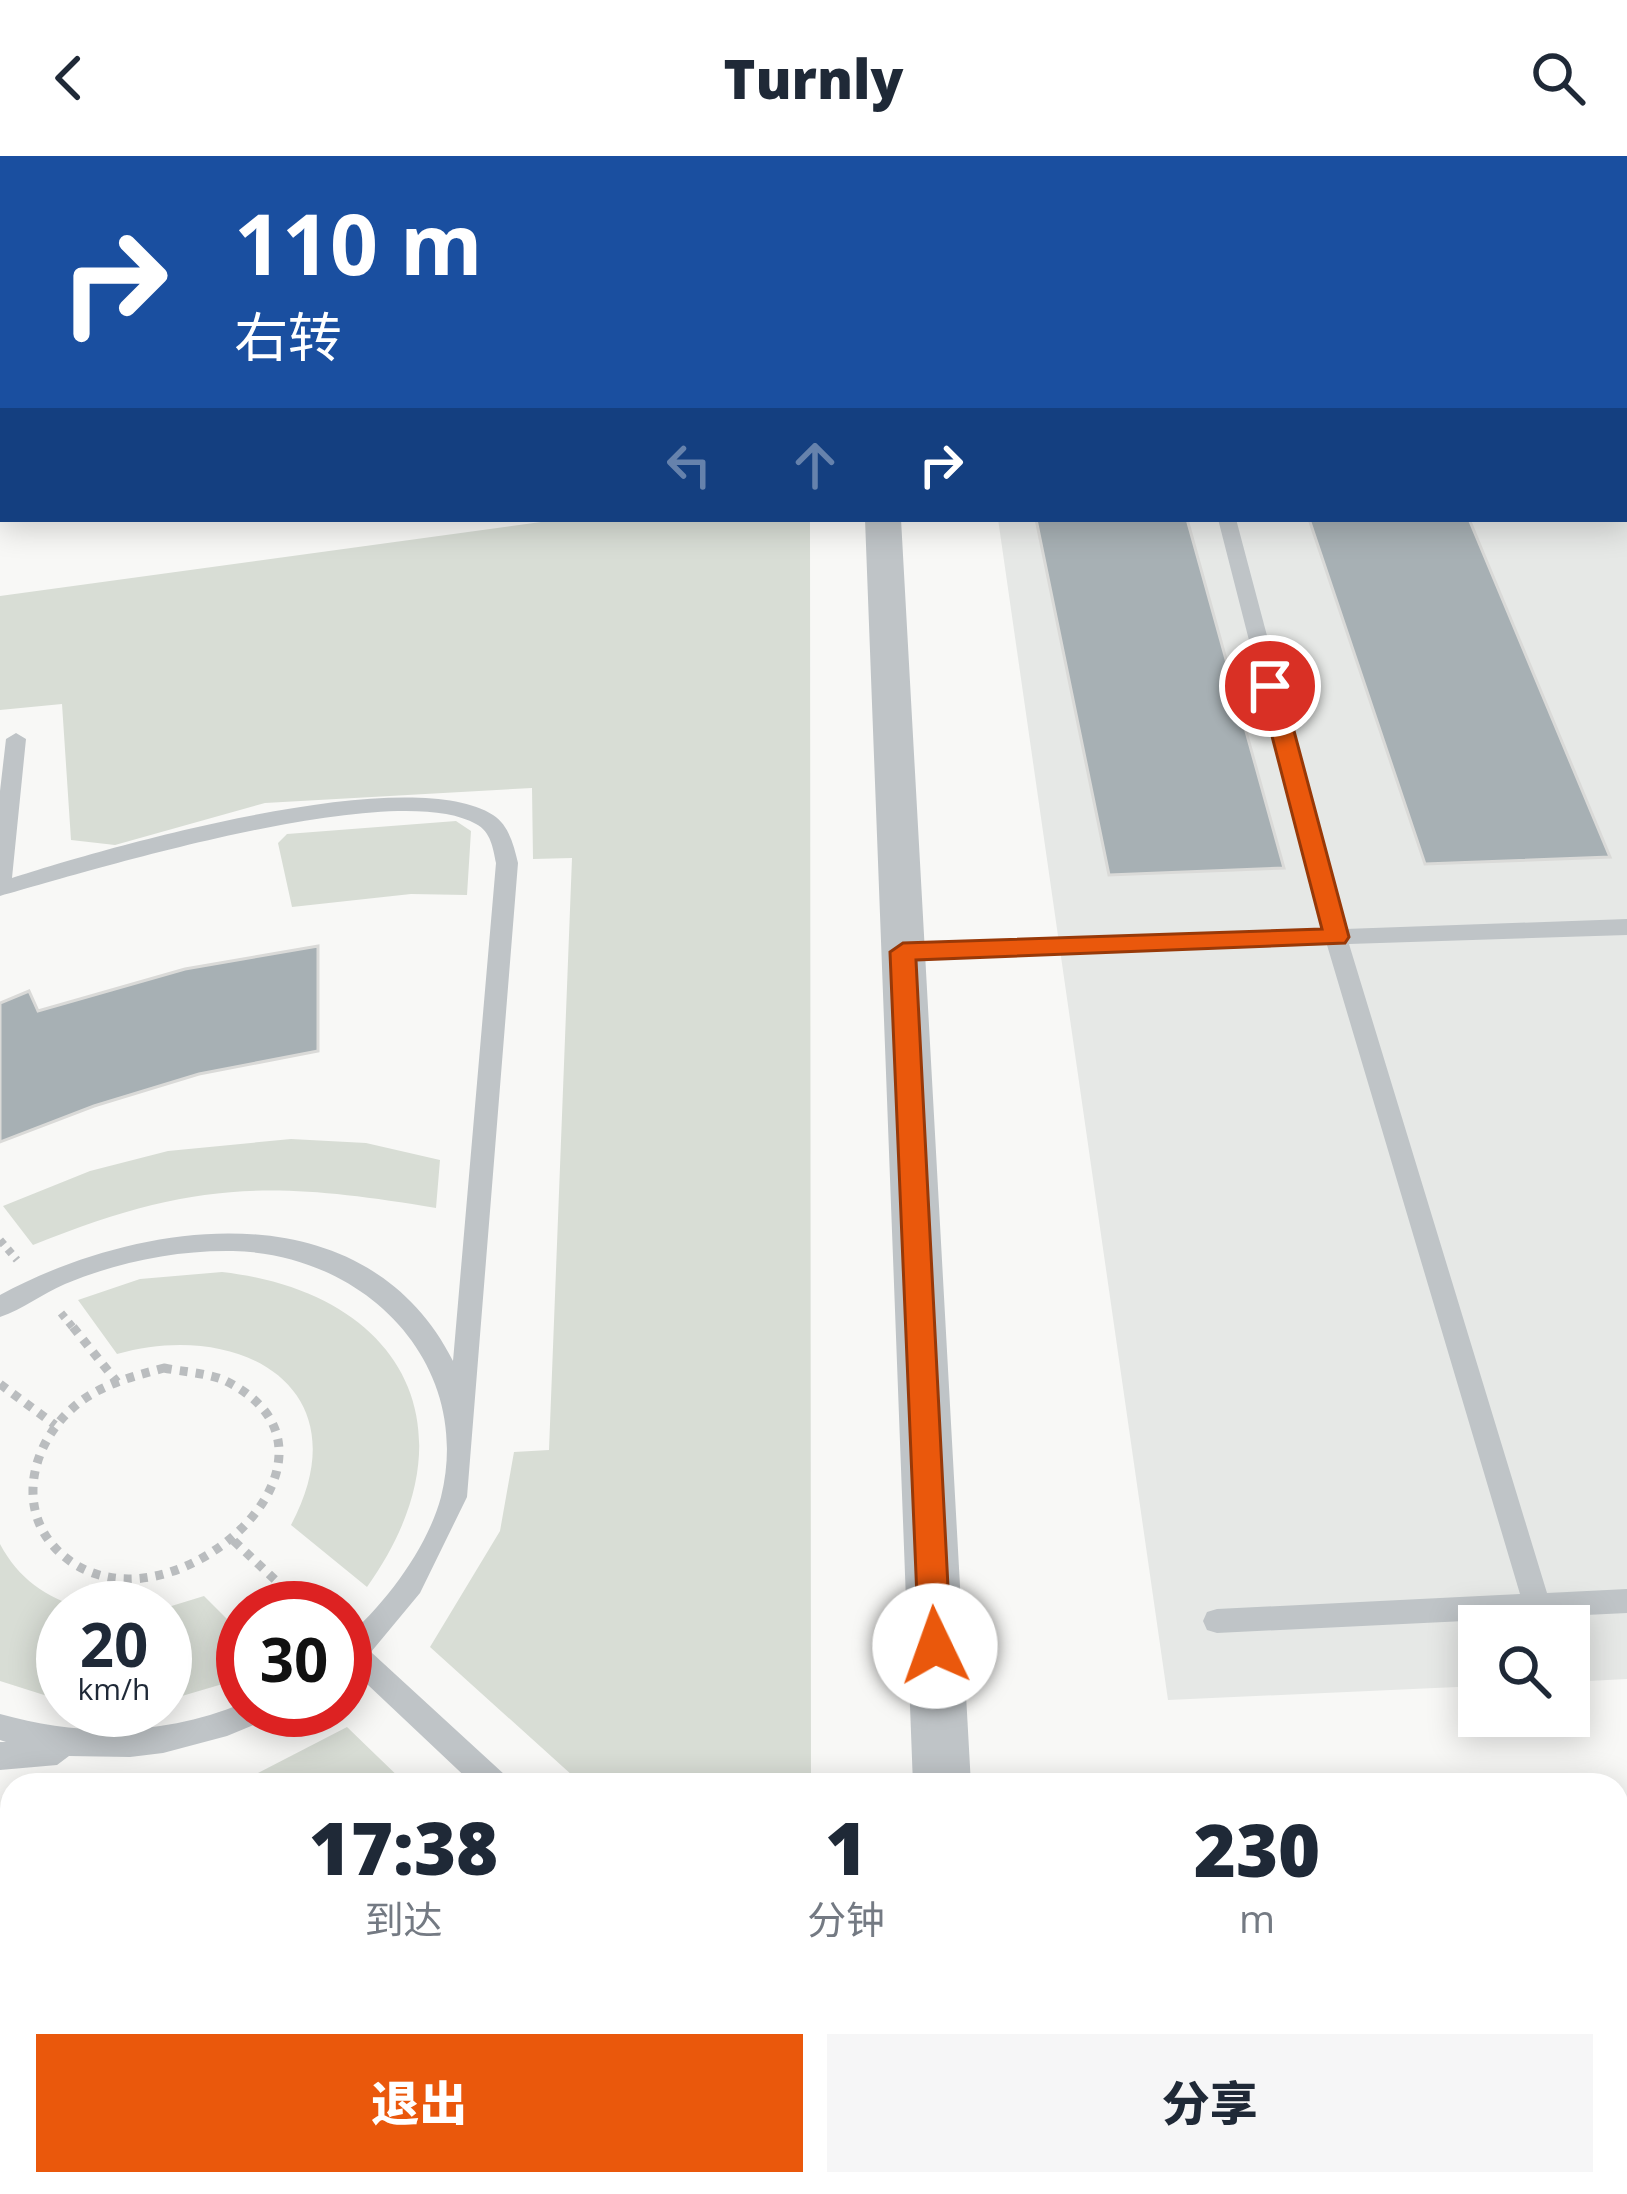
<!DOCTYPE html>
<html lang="zh">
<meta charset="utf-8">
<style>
body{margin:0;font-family:"Open Sans","Noto Sans SC",sans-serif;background:#f6f6f7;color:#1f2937;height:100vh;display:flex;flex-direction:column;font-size:45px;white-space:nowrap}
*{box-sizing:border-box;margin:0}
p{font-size:39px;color:#747a83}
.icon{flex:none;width:66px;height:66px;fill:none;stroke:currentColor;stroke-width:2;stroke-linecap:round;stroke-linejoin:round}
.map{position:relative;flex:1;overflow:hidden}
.drawer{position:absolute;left:0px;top:1617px;width:1629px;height:423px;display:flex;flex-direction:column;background:#fff;border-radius:36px 36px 0 0;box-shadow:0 6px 30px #0003}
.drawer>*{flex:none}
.top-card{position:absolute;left:0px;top:0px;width:1629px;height:366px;box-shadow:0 6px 30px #0003;background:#1a4fa0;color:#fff;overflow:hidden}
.tools{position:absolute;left:1458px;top:1449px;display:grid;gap:24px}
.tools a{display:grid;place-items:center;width:132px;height:132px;border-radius:0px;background:#fff;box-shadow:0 6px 30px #0003;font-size:60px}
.speed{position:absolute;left:36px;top:1425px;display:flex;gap:24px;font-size:60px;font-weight:700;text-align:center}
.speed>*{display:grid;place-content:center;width:156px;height:156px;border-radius:50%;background:#fff;box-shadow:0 6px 30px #0003;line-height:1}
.speed small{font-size:30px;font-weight:400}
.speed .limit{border:18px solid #d22;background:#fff;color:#111}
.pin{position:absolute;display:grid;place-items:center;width:102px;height:102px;color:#fff;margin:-51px;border:6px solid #fff;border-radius:50%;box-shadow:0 3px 12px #0007}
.me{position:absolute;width:132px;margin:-66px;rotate:357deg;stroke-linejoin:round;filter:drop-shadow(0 0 9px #0008)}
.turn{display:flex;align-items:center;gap:42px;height:252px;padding:0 36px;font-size:54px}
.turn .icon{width:156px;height:156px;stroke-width:2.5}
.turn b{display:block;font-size:84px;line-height:102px}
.lanes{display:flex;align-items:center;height:114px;padding:0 36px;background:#0003;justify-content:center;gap:60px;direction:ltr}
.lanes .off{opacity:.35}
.eta{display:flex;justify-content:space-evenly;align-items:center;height:204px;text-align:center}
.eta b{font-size:72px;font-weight:800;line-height:84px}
.action{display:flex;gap:24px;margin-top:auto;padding:24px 36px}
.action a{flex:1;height:138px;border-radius:0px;background:#ea580c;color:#fff;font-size:48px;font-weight:800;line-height:138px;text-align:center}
.action a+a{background:#f6f6f7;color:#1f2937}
header{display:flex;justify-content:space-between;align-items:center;height:156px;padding:0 36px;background:#fff;font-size:54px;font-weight:800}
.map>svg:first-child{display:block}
</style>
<header><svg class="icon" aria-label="back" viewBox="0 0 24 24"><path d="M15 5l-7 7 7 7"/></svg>Turnly<svg class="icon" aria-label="search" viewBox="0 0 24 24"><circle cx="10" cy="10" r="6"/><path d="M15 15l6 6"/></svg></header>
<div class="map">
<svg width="1627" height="2038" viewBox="0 0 1627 2038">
<rect width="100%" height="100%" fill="#f8f8f6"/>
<path fill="#e6e8e6" d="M 1627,223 L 1627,1523 L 1569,1526 L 1569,1470 L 1479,1470 L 1479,1530 L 1168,1544 L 998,363 L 1626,363 Z"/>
<path fill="#d8ddd5" d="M 563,363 L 810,363 L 811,1629 L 583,1629 L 430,1491 L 500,1375 L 514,1296 L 549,1294 L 572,702 L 533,703 L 532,632 L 265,647 L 115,689 L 71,684 L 62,548 L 0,554 L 0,440 Z
M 456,665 L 471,675 L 467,739 L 411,738 L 292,751 L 278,687 L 287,678 Z
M 291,983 L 366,987 L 440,1004 L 436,1052 C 270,1024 191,1025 33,1089 L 3,1050 L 90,1015 L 168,995 Z
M 222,1116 C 406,1137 477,1277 367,1431 L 291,1369 C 364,1232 240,1163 117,1198 L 78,1144 L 140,1123 Z
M 0,1388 C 18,1422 46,1442 82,1452 L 63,1452 L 63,1545 L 0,1525 Z
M 204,1440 L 243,1479 L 243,1522 L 165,1545 L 165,1452 Z
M 347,1571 L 407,1629 L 217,1629 L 258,1617 Z
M 12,1698 L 12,1916 L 0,1917 L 0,1699 Z"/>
<path fill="#a7b0b4" stroke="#dadad8" stroke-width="3" d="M 1036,363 L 1187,363 L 1284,712 L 1109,719 Z
M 1309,363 L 1469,363 L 1610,701 L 1425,708 Z
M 318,790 L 318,895 L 199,918 L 94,950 L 0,986 L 0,847 L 29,835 L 38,855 L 185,813 Z"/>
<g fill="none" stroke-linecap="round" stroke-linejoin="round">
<g stroke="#b2b8bc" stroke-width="6">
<path id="secondary" d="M 1627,1935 L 1627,2025 L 1617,2026 L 1617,1936 Z
M 565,2028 L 831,2028 L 827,2038 L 561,2038 Z"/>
</g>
<path stroke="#babdbf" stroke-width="8" stroke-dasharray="6 6" stroke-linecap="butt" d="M 0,1084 L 17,1104
M 61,1157 L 75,1174"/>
<path stroke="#babdbf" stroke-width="9" stroke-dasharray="8 8" stroke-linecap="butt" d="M 73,1171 L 117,1226
M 164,1212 C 183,1216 209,1217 226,1225 C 373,1298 179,1477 73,1407 C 8,1364 29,1279 87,1241 C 110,1226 138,1219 164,1212 Z
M 0,1228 L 55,1269
M 234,1385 L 305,1452"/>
<path fill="#bfc4c7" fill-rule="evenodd" d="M 1626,221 L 1627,221 L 1627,231 L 1626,231 Z
M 1218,363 L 1236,363 L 1345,773 L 1627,763 L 1627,779 L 1349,788 L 1547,1437 L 1627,1433 L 1627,1457 L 1217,1477 L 1207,1474 L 1203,1465 L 1207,1456 L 1217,1453 L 1520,1438 L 1327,789 L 903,804 L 892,796 L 903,788 L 1323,774 Z
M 16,577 L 26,583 L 12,722 C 107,691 408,605 493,659 C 509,669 514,690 518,707 L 467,1341 L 420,1437 L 371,1496 L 505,1619 L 510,1629 L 474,1629 L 350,1512 L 345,1514 L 345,1483 C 385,1448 427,1393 441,1341 C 474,1207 365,1098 233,1095 C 176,1094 118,1106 65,1128 C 42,1138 23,1153 0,1161 L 0,1139 C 142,1062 365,1031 453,1205 L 496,707 C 493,692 491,676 476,668 C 395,621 93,714 0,740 L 0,635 L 6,583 Z
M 243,1547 L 243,1554 L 272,1554 L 268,1563 L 227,1580 L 163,1597 L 130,1601 L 69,1600 L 57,1609 L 0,1614 L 0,1586 L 6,1586 L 0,1584 L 0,1558 C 82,1581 164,1580 243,1547 Z"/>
<path fill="#bfc4c7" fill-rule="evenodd" d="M 115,0 L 145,0 L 114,3 Z
M 788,0 L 838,0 L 786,3 Z
M 851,0 L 881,0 L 881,3 L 851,3 Z
M 0,99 L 3,99 L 3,119 L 0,119 Z
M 865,363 L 901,363 L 971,1629 L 913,1629 Z
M 928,2028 L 994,2028 L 994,2038 L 928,2038 Z"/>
<use href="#secondary" fill="#fff" fill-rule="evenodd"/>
</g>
<path fill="#ea580c" stroke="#983908" stroke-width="3" d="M 1270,523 L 1282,530 L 1349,781 L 1345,787 L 916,804 L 951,1490 L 946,1500 L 935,1505 L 924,1500 L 919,1490 L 890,796 L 903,787 L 1322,773 L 1259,530 Z"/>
</svg>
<div class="tools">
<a><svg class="icon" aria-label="search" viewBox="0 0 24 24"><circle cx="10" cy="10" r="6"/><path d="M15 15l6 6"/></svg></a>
</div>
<div class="speed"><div>20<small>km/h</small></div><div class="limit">30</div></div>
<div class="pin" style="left:1270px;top:530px;background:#d93025"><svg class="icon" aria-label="arrive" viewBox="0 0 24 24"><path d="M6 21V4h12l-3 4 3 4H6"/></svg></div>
<svg class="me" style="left:935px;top:1490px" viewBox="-20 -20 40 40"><circle r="19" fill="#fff"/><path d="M0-13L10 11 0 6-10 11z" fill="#ea580c"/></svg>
<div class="top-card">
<div class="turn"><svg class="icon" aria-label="right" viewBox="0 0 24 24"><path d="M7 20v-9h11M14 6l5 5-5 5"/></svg><div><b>110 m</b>右转</div></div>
<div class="lanes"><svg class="icon off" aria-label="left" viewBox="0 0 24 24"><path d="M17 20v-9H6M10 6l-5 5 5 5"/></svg><svg class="icon off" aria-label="ahead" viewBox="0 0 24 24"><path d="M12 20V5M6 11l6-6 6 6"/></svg><svg class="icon" aria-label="right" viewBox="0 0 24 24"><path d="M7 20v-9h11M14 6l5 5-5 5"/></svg></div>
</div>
<section class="drawer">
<div class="eta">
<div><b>17:38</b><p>到达</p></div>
<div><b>1</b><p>分钟</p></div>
<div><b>230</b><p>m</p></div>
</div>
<div class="action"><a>退出</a><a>分享</a></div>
</section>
</div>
